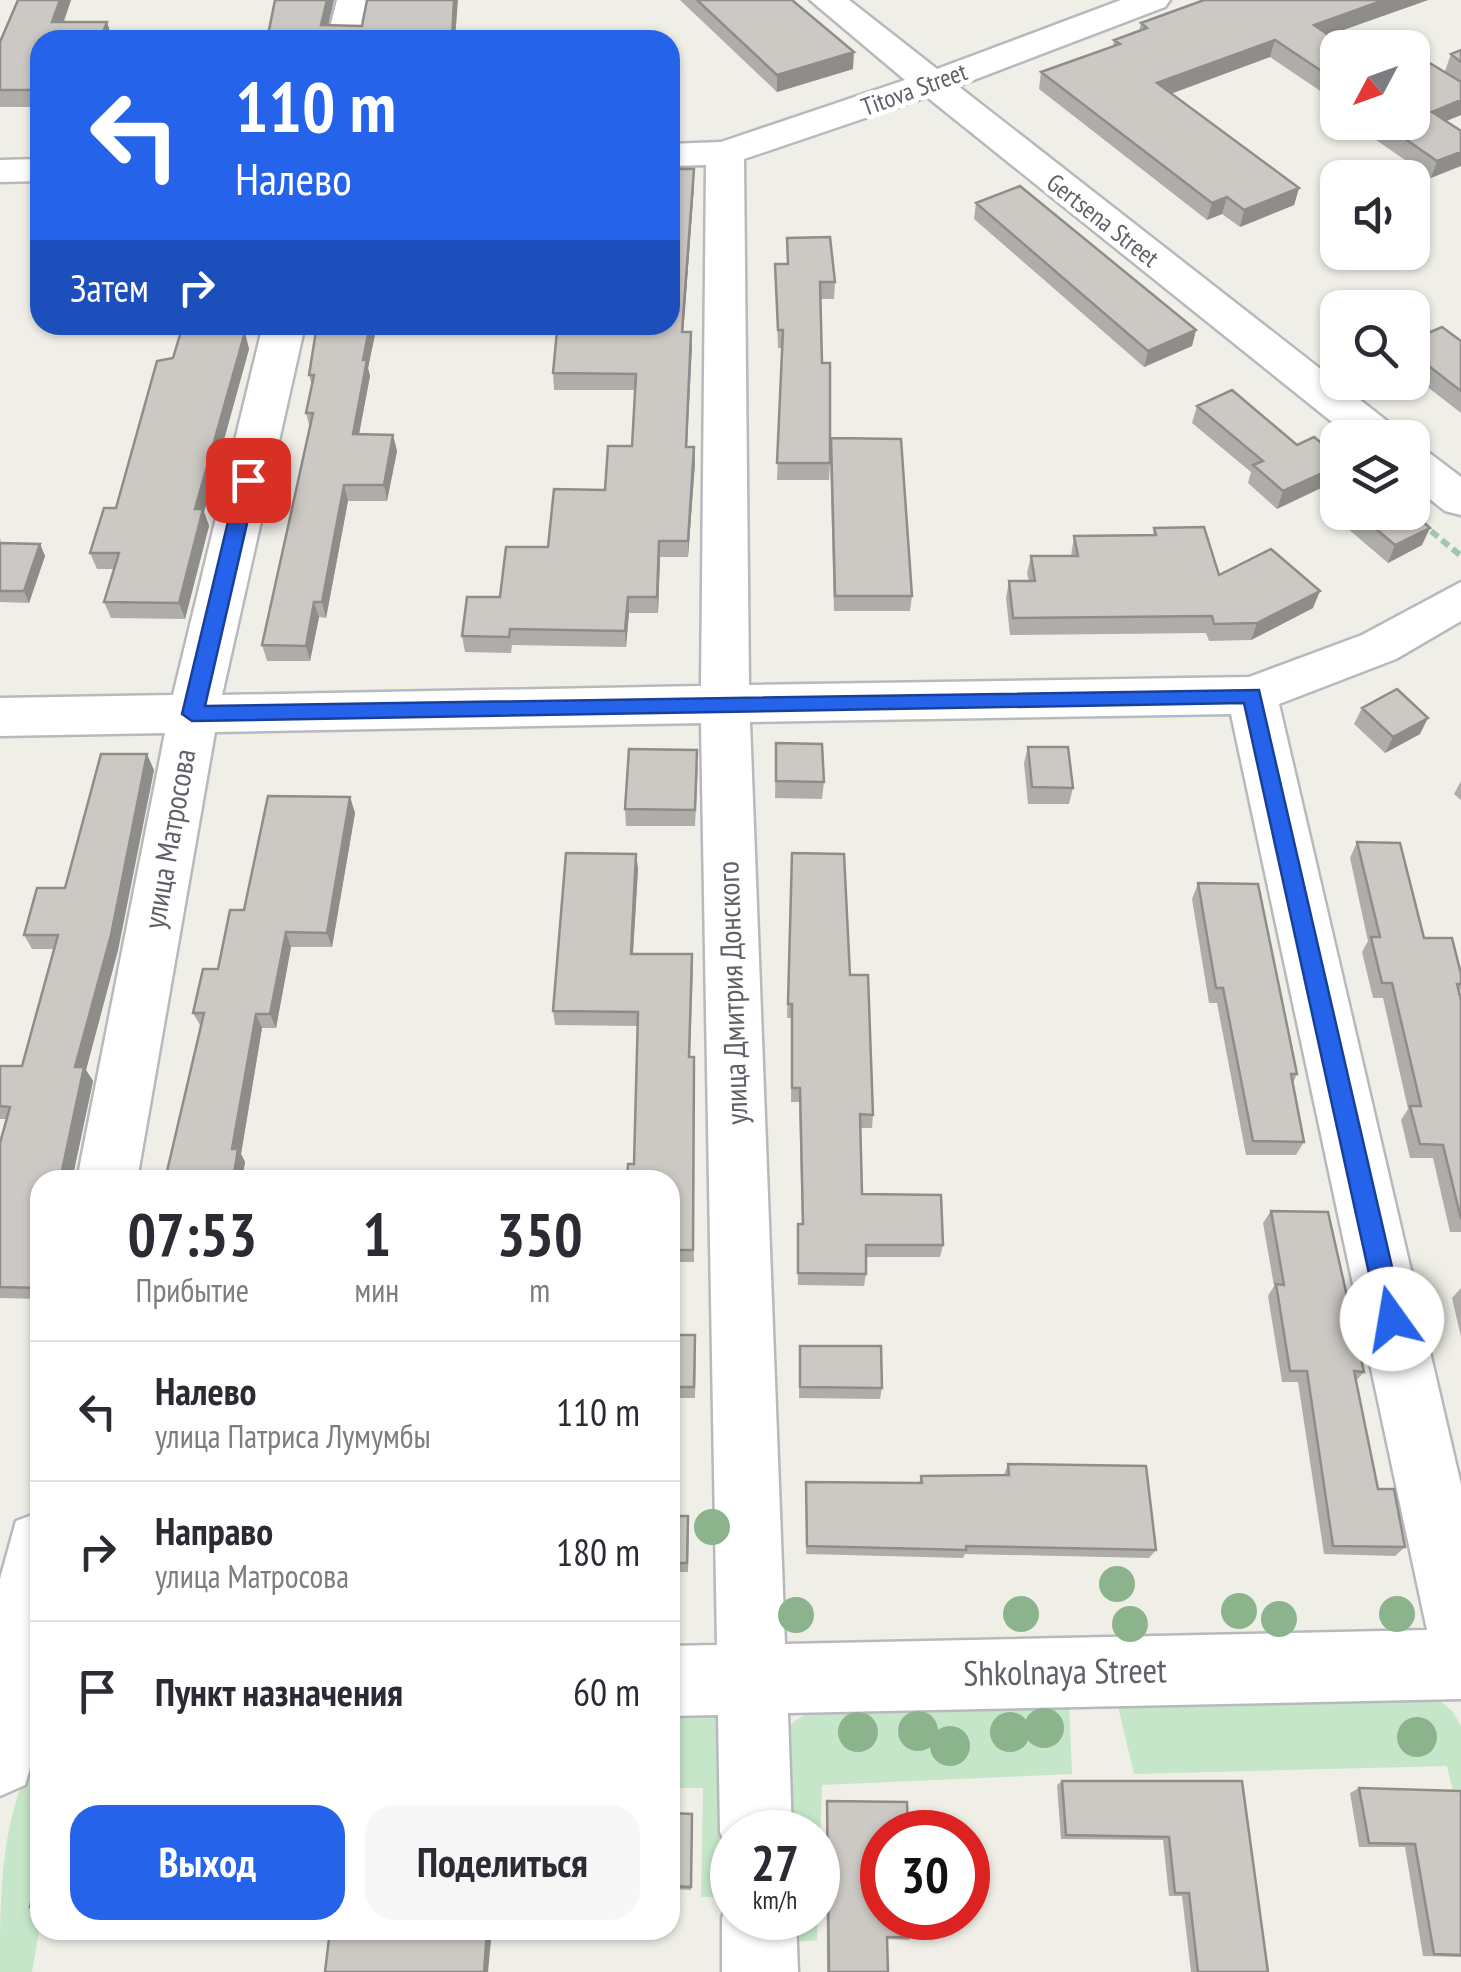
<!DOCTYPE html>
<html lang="ru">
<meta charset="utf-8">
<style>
body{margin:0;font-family:"PT Sans Narrow",sans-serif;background:#f7f7f7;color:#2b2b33;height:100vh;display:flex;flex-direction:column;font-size:38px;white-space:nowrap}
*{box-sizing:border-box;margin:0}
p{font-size:32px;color:#7c7c81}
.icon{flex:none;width:55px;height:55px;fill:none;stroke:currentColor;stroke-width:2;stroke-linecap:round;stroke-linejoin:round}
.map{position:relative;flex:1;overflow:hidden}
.drawer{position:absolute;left:30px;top:1170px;width:650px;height:770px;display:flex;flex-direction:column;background:#fff;border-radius:30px;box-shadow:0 2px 8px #0004}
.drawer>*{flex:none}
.top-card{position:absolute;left:30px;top:30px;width:650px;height:305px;border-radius:30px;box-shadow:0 2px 8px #0004;background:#2563eb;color:#fff;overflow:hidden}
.needle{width:65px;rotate:229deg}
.controls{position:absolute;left:1320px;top:30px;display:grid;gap:20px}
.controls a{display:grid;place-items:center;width:110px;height:110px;border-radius:20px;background:#fff;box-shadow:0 2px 8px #0004;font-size:50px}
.speed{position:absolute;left:710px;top:1810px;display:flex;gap:20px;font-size:50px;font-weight:700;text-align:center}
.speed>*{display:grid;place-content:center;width:130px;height:130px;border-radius:50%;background:#fff;box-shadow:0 2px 8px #0004;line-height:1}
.speed small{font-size:25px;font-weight:400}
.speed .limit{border:15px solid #d22;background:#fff;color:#111}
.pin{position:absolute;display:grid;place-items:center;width:85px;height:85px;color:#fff;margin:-42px;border-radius:20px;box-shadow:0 5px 15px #0006}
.me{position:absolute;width:110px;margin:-55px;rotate:347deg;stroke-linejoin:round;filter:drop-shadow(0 0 8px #0008)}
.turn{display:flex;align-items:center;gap:35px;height:210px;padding:0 40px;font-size:45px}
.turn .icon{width:130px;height:130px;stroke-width:2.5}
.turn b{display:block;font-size:70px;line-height:85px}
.then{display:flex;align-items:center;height:95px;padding:0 40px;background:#0003;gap:20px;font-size:38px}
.eta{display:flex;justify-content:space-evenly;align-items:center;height:170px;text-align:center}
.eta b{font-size:60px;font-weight:700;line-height:70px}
.button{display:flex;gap:20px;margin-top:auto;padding:20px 40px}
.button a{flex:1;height:115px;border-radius:30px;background:#2563eb;color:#fff;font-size:40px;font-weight:700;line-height:115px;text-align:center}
.button a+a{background:#f7f7f7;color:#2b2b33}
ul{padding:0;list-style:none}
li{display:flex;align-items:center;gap:30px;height:140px;padding:0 40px;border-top:2px solid #e1e1e2}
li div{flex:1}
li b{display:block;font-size:38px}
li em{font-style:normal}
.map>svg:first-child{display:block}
</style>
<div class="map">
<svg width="1461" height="1972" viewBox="0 0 1461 1972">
<rect width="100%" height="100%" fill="#f0efe7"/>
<path fill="#c5e6c9" d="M 1424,1687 L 1452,1711 L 1461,1726 L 1461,1825 L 1447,1766 L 1134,1774 L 1116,1698 Z
M 835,1702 L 1069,1703 L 1072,1774 L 822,1785 L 817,1940 L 776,1944 L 775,1918 L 818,1918 L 818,1832 L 773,1832 C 771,1760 757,1729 835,1702 Z
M 670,1712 L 702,1712 L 726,1721 L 742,1751 L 741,1832 L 732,1832 L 732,1897 L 701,1897 L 703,1788 L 670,1788 Z
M 40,1746 L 40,1927 L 32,1972 L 0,1972 C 0,1895 0,1812 40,1746 Z"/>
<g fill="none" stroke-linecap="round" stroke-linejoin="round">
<g stroke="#b7b9bd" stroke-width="5">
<path id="street" d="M 337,0 L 371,0 L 363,40 L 327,40 Z
M 810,0 L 849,0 L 937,69 L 1121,0 L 1170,0 L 1165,7 L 958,86 L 1396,428 L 1403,438 L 1352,438 L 927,97 L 744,159 L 749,685 L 1249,677 L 1362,635 L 1461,582 L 1461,621 L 1396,659 L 1279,704 L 1461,1485 L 1461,1699 L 788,1713 L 792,1832 L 732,1832 L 732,1859 L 720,1832 L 718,1715 L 670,1716 L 670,1646 L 717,1645 L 701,723 L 215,732 L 137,1180 L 77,1180 L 165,733 L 0,736 L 0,698 L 173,695 L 263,325 L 305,325 L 222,695 L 701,686 L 706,165 L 670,166 L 670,144 L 721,142 L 905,80 ZM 1231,714 L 1427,1630 L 785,1644 L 750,722 Z
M 40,159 L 40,181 L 0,182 L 0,160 Z
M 1412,447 L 1428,452 L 1461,477 L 1461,515 L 1445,511 L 1412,485 Z
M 40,1512 L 40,1735 L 25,1785 L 0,1796 L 0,1579 L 16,1521 Z
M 732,1892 L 732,1918 L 796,1918 L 798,1972 L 722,1972 L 722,1918 Z"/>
</g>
<path stroke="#9ec7ae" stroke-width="6" stroke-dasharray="9 5" stroke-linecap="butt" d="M 1431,531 L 1461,556"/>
<use href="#street" fill="#fff" fill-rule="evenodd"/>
</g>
<g fill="#8bb48d">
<circle cx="712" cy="1527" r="18"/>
<circle cx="1117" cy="1584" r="18"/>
<circle cx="1239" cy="1611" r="18"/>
<circle cx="1021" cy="1614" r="18"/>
<circle cx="1397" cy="1614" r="18"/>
<circle cx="796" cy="1615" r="18"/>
<circle cx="1279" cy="1619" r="18"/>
<circle cx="1130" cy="1624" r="18"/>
<circle cx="1044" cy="1728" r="20"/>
<circle cx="918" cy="1731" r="20"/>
<circle cx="858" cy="1732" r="20"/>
<circle cx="1010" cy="1732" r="20"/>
<circle cx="1417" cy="1737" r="20"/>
<circle cx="950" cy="1746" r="20"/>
</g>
<path fill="#afada9" d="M 18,0 L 71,0 L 64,22 L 107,22 L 112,39 L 40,40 L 40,107 L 0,107 L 0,42 Z
M 680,0 L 792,0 L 853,69 L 777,92 Z
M 1204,0 L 1428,0 L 1329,35 L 1338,48 L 1338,103 L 1270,57 L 1171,94 L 1299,188 L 1294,205 L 1240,227 L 1222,214 L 1207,220 L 1039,89 L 1041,72 L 1113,46 L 1114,40 L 1139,31 L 1141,23 Z
M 1461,50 L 1461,115 L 1446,121 L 1461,131 L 1431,178 L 1363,131 L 1366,122 L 1412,122 L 1454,78 L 1445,71 L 1451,54 Z
M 694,169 L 694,186 L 683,332 L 691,332 L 687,447 L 695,463 L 688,557 L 660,557 L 658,613 L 629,613 L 626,647 L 512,645 L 511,653 L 465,652 L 462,636 L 605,490 L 632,446 L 635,390 L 554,390 L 553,373 L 608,331 Z
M 976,203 L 1196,330 L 1192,346 L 1144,367 L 974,219 Z
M 787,238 L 835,282 L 834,299 L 820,299 L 822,363 L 830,463 L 829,480 L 777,480 L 782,348 L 778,348 L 775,264 L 787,264 Z
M 317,325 L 377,325 L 368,368 L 370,376 L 359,434 L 393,435 L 397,451 L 387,501 L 348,501 L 326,618 L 319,617 L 310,661 L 267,661 L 262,645 L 310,428 L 306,413 L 312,386 L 309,375 Z
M 245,333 L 249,349 L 204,512 L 209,526 L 185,619 L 111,618 L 104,602 L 114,569 L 97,569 L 90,553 L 116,508 Z
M 1412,340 L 1461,341 L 1461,413 L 1412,375 Z
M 1197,406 L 1297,445 L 1314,437 L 1277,509 L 1248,483 L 1251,472 L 1192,423 Z
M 830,454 L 912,596 L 910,611 L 834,611 Z
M 1345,512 L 1412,512 L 1422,545 L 1388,563 L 1341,523 Z
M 1154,528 L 1219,575 L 1313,608 L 1251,640 L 1209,641 L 1206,633 L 1010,635 L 1006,598 L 1009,581 L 1029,581 L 1027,573 L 1031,556 L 1071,556 L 1074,536 L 1153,535 Z
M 0,538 L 1,543 L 40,544 L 45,556 L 29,603 L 0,602 Z
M 1362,708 L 1420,734 L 1385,753 L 1354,724 Z
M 776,743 L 824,782 L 822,799 L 775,798 Z
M 1028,747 L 1073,788 L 1069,804 L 1028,804 L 1024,763 Z
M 698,766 L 695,826 L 626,826 L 625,809 Z
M 154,770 L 118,950 L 86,1070 L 93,1081 L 72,1180 L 40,1180 L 40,1299 L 0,1298 L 0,1143 L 7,1119 L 0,1119 L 0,1066 L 22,1066 L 54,949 L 32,949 L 24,935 L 65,888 Z
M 1461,781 L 1461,800 L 1454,794 Z
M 350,797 L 355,813 L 332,947 L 291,947 L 276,1028 L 262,1028 L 241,1154 L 245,1162 L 242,1180 L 165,1180 L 201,1027 L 193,1013 L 218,969 L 244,910 Z
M 1357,842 L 1424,938 L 1461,974 L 1461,989 L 1459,992 L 1461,1000 L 1461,1232 L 1450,1232 L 1433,1158 L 1410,1158 L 1401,1120 L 1408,1109 L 1383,998 L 1373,998 L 1362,952 L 1368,941 L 1350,858 Z
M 792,853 L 850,975 L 873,1115 L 872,1128 L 860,1128 L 862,1194 L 943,1245 L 940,1257 L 866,1257 L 866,1274 L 864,1286 L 798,1285 L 797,1236 L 798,1224 L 802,1224 L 799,1102 L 791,1102 L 792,1018 L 787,1018 Z
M 636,854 L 638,869 L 633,954 L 693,969 L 690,1057 L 694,1262 L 670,1262 L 670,1180 L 637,1026 L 555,1025 L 553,1011 Z
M 1198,883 L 1297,1074 L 1293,1083 L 1304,1142 L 1296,1155 L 1246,1155 L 1217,1003 L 1209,1003 L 1192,899 Z
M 1271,1211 L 1364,1372 L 1356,1381 L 1378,1489 L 1405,1547 L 1395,1556 L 1324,1554 L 1298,1382 L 1282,1382 L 1268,1296 L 1274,1286 L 1263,1223 Z
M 1461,1288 L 1461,1337 L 1452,1298 Z
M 670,1335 L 696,1347 L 695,1398 L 670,1398 Z
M 800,1346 L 882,1388 L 880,1399 L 799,1398 Z
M 1008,1464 L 1156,1550 L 1149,1558 L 965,1554 L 963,1558 L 806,1554 L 806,1482 L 919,1483 L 921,1476 L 1004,1475 Z
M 670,1516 L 689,1525 L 688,1572 L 670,1572 Z
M 1062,1781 L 1242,1781 L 1268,1972 L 1191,1972 L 1182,1896 L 1169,1896 L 1163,1840 L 1061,1839 L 1057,1785 Z
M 1359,1788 L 1461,1791 L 1461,1957 L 1423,1956 L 1405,1847 L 1359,1847 L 1350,1793 Z
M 827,1801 L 911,1937 L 909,1940 L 887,1939 L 888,1972 L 827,1972 L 826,1805 Z
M 670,1813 L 693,1818 L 691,1890 L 670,1889 Z"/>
<path fill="#8f8d89" d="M 60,0 L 71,0 L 57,39 L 52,22 Z
M 327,0 L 334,0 L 325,40 L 321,25 Z
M 454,0 L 458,0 L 455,40 L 452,40 Z
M 1384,0 L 1428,0 L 1309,42 L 1314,25 Z
M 107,22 L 112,39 L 100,40 Z
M 1275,40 L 1270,57 L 1153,100 L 1157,83 Z
M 854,52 L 853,69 L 777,92 L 777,75 Z
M 1461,100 L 1461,115 L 1426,129 L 1432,112 Z
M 1461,152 L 1461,166 L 1431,178 L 1437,161 Z
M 694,169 L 694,186 L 682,348 L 682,332 Z
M 1299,188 L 1294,205 L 1240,227 L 1244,210 Z
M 1227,197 L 1222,214 L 1207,220 L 1212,203 Z
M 239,325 L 247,325 L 245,333 L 249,349 L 204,512 L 209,526 L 185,619 L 179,603 L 195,509 Z
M 370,325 L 377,325 L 368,368 L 370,376 L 356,450 L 353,434 L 363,360 Z
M 1196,330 L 1192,346 L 1144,367 L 1148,351 Z
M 691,332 L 692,348 L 686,463 L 686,447 Z
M 393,435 L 397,451 L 387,501 L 384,485 Z
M 694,447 L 695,463 L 688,557 L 688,541 Z
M 1338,466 L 1338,480 L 1277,509 L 1283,491 Z
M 344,485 L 348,501 L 326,618 L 322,602 Z
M 1430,528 L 1422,545 L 1388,563 L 1395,545 Z
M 659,541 L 660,557 L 658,613 L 657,597 Z
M 40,544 L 45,556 L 29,603 L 24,591 Z
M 1320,591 L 1313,608 L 1251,640 L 1257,623 Z
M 628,597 L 629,613 L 626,647 L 625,631 Z
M 314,602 L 319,617 L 310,661 L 306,646 Z
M 1428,718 L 1420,734 L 1385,753 L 1393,737 Z
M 147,754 L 154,770 L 118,950 L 86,1070 L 93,1081 L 72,1180 L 60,1180 L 75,1067 Z
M 350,797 L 355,813 L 332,947 L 327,933 Z
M 636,854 L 638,869 L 632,968 L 631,954 Z
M 286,932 L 291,947 L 276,1028 L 270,1014 Z
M 256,1014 L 262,1028 L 241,1154 L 245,1162 L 242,1180 L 233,1180 L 232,1149 Z
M 487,1930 L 492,1930 L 488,1972 L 484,1972 Z"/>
<path fill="#ccc9c4" stroke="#8f8d89" stroke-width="2.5" d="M 18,0 L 60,0 L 52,22 L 107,22 L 100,40 L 40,40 L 40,90 L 0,90 L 0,42 Z
M 275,0 L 327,0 L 321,25 L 362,26 L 367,0 L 454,0 L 452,40 L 267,40 Z
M 697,0 L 792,0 L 854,52 L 777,75 Z
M 1204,0 L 1384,0 L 1314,25 L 1348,48 L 1338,48 L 1338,82 L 1275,40 L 1157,83 L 1299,188 L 1244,210 L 1227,197 L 1212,203 L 1041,72 L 1120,44 L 1114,40 L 1147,28 L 1141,23 Z
M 1461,50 L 1461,62 L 1451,54 Z
M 1428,62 L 1461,82 L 1461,100 L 1432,112 L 1461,131 L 1461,152 L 1437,161 L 1381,122 L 1412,122 L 1412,68 Z
M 670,169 L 694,169 L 682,332 L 691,332 L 686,447 L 694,447 L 688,541 L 659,541 L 657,597 L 628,597 L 625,631 L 510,629 L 509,637 L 462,636 L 467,597 L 500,597 L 506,547 L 548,547 L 554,489 L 605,490 L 608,446 L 632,446 L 636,374 L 553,373 L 557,331 L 608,331 L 609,325 L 670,325 Z
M 1020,186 L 1196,330 L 1148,351 L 976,203 Z
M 830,237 L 835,282 L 820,282 L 822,363 L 830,363 L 830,463 L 777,463 L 783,330 L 778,330 L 775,264 L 788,264 L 787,238 Z
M 183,325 L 239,325 L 237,332 L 245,332 L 195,509 L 203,509 L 179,603 L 104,602 L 119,553 L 90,553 L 104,508 L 116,508 L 157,361 L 173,358 Z
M 317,325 L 370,325 L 363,360 L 367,360 L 353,434 L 393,435 L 384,485 L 344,485 L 322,602 L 314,602 L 306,646 L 262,645 L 313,413 L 306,413 L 314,375 L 309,375 Z
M 1442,327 L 1461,341 L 1461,391 L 1412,353 L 1412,340 Z
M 1232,390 L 1297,445 L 1314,437 L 1338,456 L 1338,466 L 1283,491 L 1253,465 L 1263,461 L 1197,406 Z
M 831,438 L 901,439 L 912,596 L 835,596 Z
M 1356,512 L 1412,512 L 1430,528 L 1395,545 Z
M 1204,527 L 1219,575 L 1271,549 L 1320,591 L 1257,623 L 1214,624 L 1212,616 L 1013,618 L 1009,581 L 1035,581 L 1031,556 L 1078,556 L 1074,536 L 1156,535 L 1154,528 Z
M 0,543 L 40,544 L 24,591 L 0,591 Z
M 1397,689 L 1428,718 L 1393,737 L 1362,708 Z
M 776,743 L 822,744 L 824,782 L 776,781 Z
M 1028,747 L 1068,747 L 1073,788 L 1032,787 Z
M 629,749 L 697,750 L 695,810 L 625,809 Z
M 101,754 L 147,754 L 111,935 L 75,1067 L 84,1067 L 60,1180 L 40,1180 L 40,1275 L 37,1288 L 0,1287 L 0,1143 L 10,1107 L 0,1106 L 0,1066 L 22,1066 L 58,935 L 24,935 L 37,888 L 65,888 Z
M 268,796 L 350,797 L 327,933 L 286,932 L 270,1014 L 256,1014 L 232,1149 L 238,1149 L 233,1180 L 165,1180 L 204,1013 L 193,1013 L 203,969 L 218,969 L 230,910 L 244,910 Z
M 1357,842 L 1400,843 L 1424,938 L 1452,938 L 1461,974 L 1461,984 L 1457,984 L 1461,1000 L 1461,1219 L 1443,1145 L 1420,1144 L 1410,1106 L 1421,1106 L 1392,983 L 1382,983 L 1371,937 L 1380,937 Z
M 566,853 L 636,854 L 631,954 L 692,954 L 689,1057 L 694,1057 L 693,1250 L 670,1250 L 670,1180 L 627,1180 L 628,1164 L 634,1164 L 638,1012 L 553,1011 Z
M 792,853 L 844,854 L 850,975 L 868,975 L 873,1115 L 860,1114 L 862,1194 L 941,1195 L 943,1245 L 866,1245 L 866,1274 L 798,1273 L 798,1224 L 803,1224 L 800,1088 L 792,1088 L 792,1004 L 788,1004 Z
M 1198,883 L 1258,884 L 1297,1074 L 1291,1074 L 1304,1142 L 1253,1141 L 1223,988 L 1216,988 Z
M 1271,1211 L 1328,1212 L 1364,1372 L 1354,1371 L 1378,1489 L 1394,1489 L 1405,1547 L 1333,1546 L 1307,1371 L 1290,1371 L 1276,1284 L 1284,1285 Z
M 670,1335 L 695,1335 L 694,1387 L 670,1387 Z
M 800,1346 L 881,1346 L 882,1388 L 800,1387 Z
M 1008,1464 L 1146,1466 L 1156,1550 L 966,1546 L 966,1550 L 807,1546 L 806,1482 L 922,1483 L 921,1476 L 1009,1475 Z
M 670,1516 L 688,1516 L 687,1563 L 670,1563 Z
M 1062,1781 L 1242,1781 L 1268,1972 L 1198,1972 L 1189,1893 L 1175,1893 L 1169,1837 L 1066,1835 Z
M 1359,1788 L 1461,1791 L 1461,1955 L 1434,1954 L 1415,1844 L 1369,1843 Z
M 827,1801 L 907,1802 L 908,1832 L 882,1832 L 882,1918 L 911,1918 L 911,1937 L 887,1937 L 888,1972 L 829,1972 Z
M 670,1813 L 692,1814 L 691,1887 L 670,1886 Z
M 40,1861 L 40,1907 L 30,1907 Z
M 330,1930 L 487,1930 L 484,1972 L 325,1972 Z"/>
<path fill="#2563eb" stroke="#184099" stroke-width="2.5" d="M 248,474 L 257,480 L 205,706 L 1259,690 L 1404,1319 L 1401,1328 L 1392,1331 L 1382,1328 L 1379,1319 L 1244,703 L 192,721 L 182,714 L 238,480 Z"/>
<g text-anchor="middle" stroke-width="10" stroke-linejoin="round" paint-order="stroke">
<g font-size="25" fill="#5e6167" stroke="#fff">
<text transform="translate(914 89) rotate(-20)" y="9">Titova Street</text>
<text transform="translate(1103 220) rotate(38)" y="9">Gertsena Street</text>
</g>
<g font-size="30" fill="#5e6167" stroke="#fff">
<text transform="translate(170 839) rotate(-80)" y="10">улица Матросова</text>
<text transform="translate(733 993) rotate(-92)" y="10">улица Дмитрия Донского</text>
</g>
<g font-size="35" fill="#5e6167" stroke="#fff">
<text transform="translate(1065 1672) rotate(-1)" y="12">Shkolnaya Street</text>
</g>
</g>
</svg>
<div class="controls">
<a><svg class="needle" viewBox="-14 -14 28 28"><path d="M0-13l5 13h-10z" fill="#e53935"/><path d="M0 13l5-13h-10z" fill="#7c7c81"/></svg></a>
<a><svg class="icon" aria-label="sound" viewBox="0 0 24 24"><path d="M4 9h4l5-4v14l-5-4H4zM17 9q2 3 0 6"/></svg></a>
<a><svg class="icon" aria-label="search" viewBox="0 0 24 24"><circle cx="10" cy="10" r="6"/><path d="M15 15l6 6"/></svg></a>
<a><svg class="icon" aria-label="layers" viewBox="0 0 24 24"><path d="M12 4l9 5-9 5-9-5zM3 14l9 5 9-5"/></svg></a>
</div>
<div class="speed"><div>27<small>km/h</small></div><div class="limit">30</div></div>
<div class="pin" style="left:248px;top:480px;background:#d93025"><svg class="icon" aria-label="arrive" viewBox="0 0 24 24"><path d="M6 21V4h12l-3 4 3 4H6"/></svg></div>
<svg class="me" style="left:1392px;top:1319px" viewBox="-20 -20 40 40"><circle r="19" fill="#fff"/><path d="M0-13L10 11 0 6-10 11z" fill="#2563eb"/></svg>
<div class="top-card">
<div class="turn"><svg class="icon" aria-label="left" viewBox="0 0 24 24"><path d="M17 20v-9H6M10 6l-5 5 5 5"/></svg><div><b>110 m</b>Налево</div></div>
<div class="then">Затем<svg class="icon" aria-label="right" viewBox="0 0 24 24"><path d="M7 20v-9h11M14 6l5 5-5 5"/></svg></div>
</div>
<section class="drawer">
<div class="eta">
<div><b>07:53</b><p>Прибытие</p></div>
<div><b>1</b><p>мин</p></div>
<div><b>350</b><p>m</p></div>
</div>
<ul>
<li><svg class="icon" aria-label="left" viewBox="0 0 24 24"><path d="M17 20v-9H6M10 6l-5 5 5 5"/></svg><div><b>Налево</b><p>улица Патриса Лумумбы</p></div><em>110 m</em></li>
<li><svg class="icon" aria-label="right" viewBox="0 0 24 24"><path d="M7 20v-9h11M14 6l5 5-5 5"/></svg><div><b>Направо</b><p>улица Матросова</p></div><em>180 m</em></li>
<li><svg class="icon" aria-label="arrive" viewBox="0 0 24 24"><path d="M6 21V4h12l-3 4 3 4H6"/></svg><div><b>Пункт назначения</b></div><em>60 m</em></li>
</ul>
<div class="button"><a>Выход</a><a>Поделиться</a></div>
</section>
</div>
